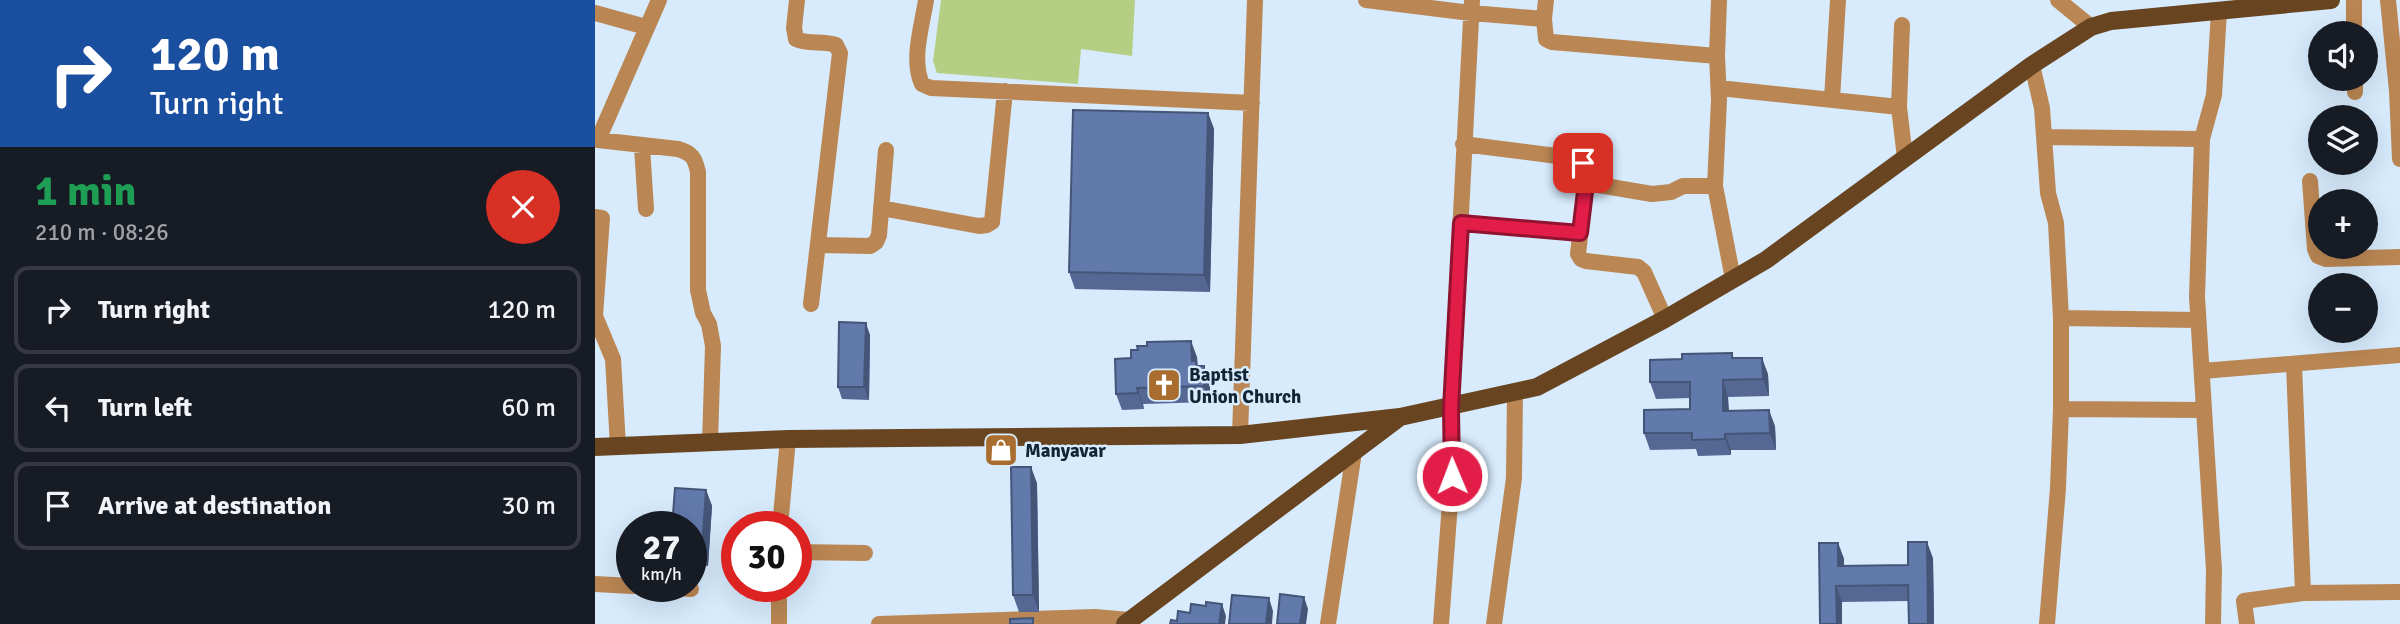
<!DOCTYPE html>
<meta charset="utf-8">
<style>
body{margin:0;font-family:Signika,sans-serif;background:#242831;color:#f1f3f6;height:100vh;display:flex;flex-direction:column;font-size:26px;white-space:nowrap}
*{box-sizing:border-box;margin:0}
p{font-size:23px;color:#9ea1a6}
.icon{flex:none;width:38px;height:38px;fill:none;stroke:currentColor;stroke-width:2;stroke-linecap:round;stroke-linejoin:round}
.map{position:relative;flex:1;overflow:hidden}
.sheet{display:flex;flex-direction:column;background:#171b24;width:595px}
.sheet>*{flex:none}
.hud{background:#1a4fa0;color:#fff;overflow:hidden}
.controls{position:absolute;left:1713px;top:21px;display:grid;gap:14px}
.controls a{display:grid;place-items:center;width:70px;height:70px;border-radius:50%;background:#171b24;box-shadow:0 7px 28px #0002;font-size:35px}
.speed{position:absolute;left:21px;top:511px;display:flex;gap:14px;font-size:35px;font-weight:700;text-align:center}
.speed>*{display:grid;place-content:center;width:91px;height:91px;border-radius:50%;background:#171b24;box-shadow:0 7px 28px #0002;line-height:1}
.speed small{font-size:18px;font-weight:400}
.speed .limit{border:10px solid #d22;background:#fff;color:#111}
.pin{position:absolute;display:grid;place-items:center;width:60px;height:60px;color:#fff;margin:-30px;border-radius:14px;box-shadow:0 4px 10px #0006}
.me{position:absolute;width:77px;margin:-38px;rotate:359deg;stroke-linejoin:round;filter:drop-shadow(0 0 5px #0008)}
.turn{display:flex;align-items:center;gap:24px;height:147px;padding:0 35px;font-size:32px}
.turn .icon{width:91px;height:91px;stroke-width:2.5}
.turn b{display:block;font-size:49px;line-height:60px}
.round{display:grid;place-items:center;flex:none;width:74px;height:74px;border-radius:37px;background:#242831}
.summary{display:flex;align-items:center;justify-content:space-between;height:119px;padding:0 35px}
h1{font-size:42px;font-weight:700;line-height:52px;color:#1e9e55}
ul{padding:0;list-style:none}
li{display:flex;align-items:center;gap:21px;height:88px;margin:0 14px 10px;padding:0 21px;border:4px solid #363941;border-radius:14px}
li div{flex:1}
li b{display:block;font-size:26px}
li em{font-style:normal}
main{display:flex;flex:1;min-height:0}
.map>svg:first-child{display:block}
</style>
<main>
<section class="sheet">
<div class="hud">
<div class="turn"><svg class="icon" aria-label="right" viewBox="0 0 24 24"><path d="M7 20v-9h11M14 6l5 5-5 5"/></svg><div><b>120 m</b>Turn right</div></div>
</div>
<div class="summary"><div><h1>1 min</h1><p>210 m · 08:26</p></div><a class="round" style="background:#d93025;color:#fff"><svg class="icon" aria-label="close" viewBox="0 0 24 24"><path d="M6 6l12 12M18 6L6 18"/></svg></a></div>
<ul>
<li><svg class="icon" aria-label="right" viewBox="0 0 24 24"><path d="M7 20v-9h11M14 6l5 5-5 5"/></svg><div><b>Turn right</b></div><em>120 m</em></li>
<li><svg class="icon" aria-label="left" viewBox="0 0 24 24"><path d="M17 20v-9H6M10 6l-5 5 5 5"/></svg><div><b>Turn left</b></div><em>60 m</em></li>
<li><svg class="icon" aria-label="arrive" viewBox="0 0 24 24"><path d="M6 21V4h12l-3 4 3 4H6"/></svg><div><b>Arrive at destination</b></div><em>30 m</em></li>
</ul>
</section>
<div class="map">
<svg width="1805" height="624" viewBox="0 0 1805 624">
<rect width="100%" height="100%" fill="#d7ebfd"/>
<path fill="#b4cf84" d="M 346,0 L 540,0 L 537,56 L 486,49 L 483,84 L 342,73 L 338,61 Z"/>
<g fill="none" stroke-linecap="round" stroke-linejoin="round">
<path stroke="#ba8653" stroke-width="16" d="M 64,0 L 3,140 L 83,149 C 97,153 100,158 103,172 L 103,290 L 108,313 L 114,324 L 118,346 L 115,442
M 202,0 L 199,28 L 201,39 C 214,45 228,40 241,45 L 245,53 L 216,304
M 331,0 C 327,26 316,60 327,84 L 336,88 L 657,103
M 771,0 L 876,13 L 949,19 L 951,39 L 957,42 L 1122,56
M 1124,0 L 1122,56 L 1124,100 L 1120,186 L 1138,279
M 1463,0 L 1496,27
M 1759,0 L 1759,33
M 1793,0 L 1802,91 L 1805,159
M 0,13 L 51,27
M 949,19 L 951,0
M 1307,25 L 1304,107 L 1310,158
M 1437,65 L 1447,108 L 1453,193 L 1461,223 L 1466,318 L 1466,409 L 1463,488 L 1452,624
M 1760,79 L 1760,92
M 1124,88 L 1304,107
M 1237,99 L 1243,0
M 1449,137 L 1607,139
M 868,144 L 978,158 L 988,163 L 992,175 L 983,254 L 986,259 L 991,261 L 1043,267 L 1049,272 L 1070,319
M 47,147 L 51,209
M 1715,181 L 1720,249 L 1723,256 L 1731,259 L 1805,257
M 992,183 L 1057,194 L 1076,192 L 1088,186 L 1120,186
M 286,208 L 384,226 L 392,225 L 397,222 L 410,91
M 0,217 L 7,218 L 0,316 L 18,359 L 23,446
M 866,223 L 985,233
M 224,245 L 275,246 L 281,242 L 284,235 L 291,150
M 1466,318 L 1603,320
M 1699,364 L 1708,593 L 1805,592
M 1607,371 L 1805,355
M 1466,409 L 1609,410
M 645,435 L 660,0
M 185,527 L 193,439
M 201,552 L 270,553
M 0,584 L 37,586
M 40,586 L 96,589
M 184,624 L 184,586
M 284,624 L 500,617 L 534,620
M 733,624 L 759,452
M 846,624 L 857,476 L 856,408 L 877,0
M 899,624 L 919,478 L 920,393
M 1618,624 L 1619,570 L 1602,297 L 1607,139 L 1619,95 L 1624,11
M 1652,624 L 1649,601 L 1708,593"/>
<path stroke="#684520" stroke-width="18" d="M 0,447 L 193,439 L 645,435 L 805,417 L 942,387 L 1070,319 L 1171,260 L 1437,65 L 1496,27 L 1516,21 L 1736,0
M 530,624 L 805,417"/>
</g>
<path fill="#546893" d="M 613,113 L 619,129 L 615,292 L 480,289 L 474,272 Z
M 275,335 L 274,400 L 247,399 L 243,387 Z
M 602,357 L 603,366 L 609,366 L 615,382 L 615,402 L 548,404 L 549,409 L 527,410 L 521,394 Z
M 1139,358 L 1173,374 L 1174,396 L 1133,397 L 1134,411 L 1180,426 L 1181,450 L 1136,450 L 1136,455 L 1103,456 L 1101,449 L 1055,450 L 1049,433 L 1095,409 L 1095,398 L 1061,399 L 1055,382 L 1087,359 Z
M 442,483 L 444,612 L 424,612 L 418,595 Z
M 111,490 L 117,506 L 113,566 L 96,565 L 96,527 Z
M 1243,543 L 1249,559 L 1249,566 L 1313,565 L 1338,558 L 1339,624 L 1314,624 L 1313,601 L 1247,602 L 1225,624 Z"/>
<path fill="#455578" d="M 613,113 L 619,129 L 615,292 L 609,275 Z
M 271,323 L 275,335 L 274,400 L 269,387 Z
M 596,341 L 602,357 L 602,364 L 607,377 L 597,361 Z
M 1167,358 L 1173,374 L 1174,396 L 1168,379 Z
M 609,366 L 615,382 L 615,402 L 609,386 Z
M 1128,380 L 1133,397 L 1134,427 L 1128,411 Z
M 542,388 L 548,404 L 549,409 L 543,393 Z
M 1174,410 L 1180,426 L 1181,450 L 1175,433 Z
M 1130,434 L 1136,450 L 1136,455 L 1130,439 Z
M 436,467 L 442,483 L 444,612 L 438,595 Z
M 111,490 L 117,506 L 113,566 L 107,549 Z
M 1332,542 L 1338,558 L 1339,624 L 1333,624 Z
M 1243,543 L 1249,559 L 1249,582 L 1243,566 Z
M 1241,586 L 1247,602 L 1247,624 L 1242,624 Z
M 709,597 L 713,609 L 711,624 L 705,624 Z
M 674,598 L 678,611 L 677,624 L 671,624 Z
M 627,604 L 631,616 L 630,624 L 624,624 Z"/>
<path fill="#6279ab" stroke="#455578" stroke-width="2" d="M 478,110 L 613,113 L 609,275 L 474,272 Z
M 244,322 L 271,323 L 269,387 L 243,387 Z
M 596,341 L 597,361 L 601,361 L 601,366 L 609,366 L 609,386 L 542,388 L 543,393 L 521,394 L 520,359 L 536,358 L 536,350 L 543,350 L 542,346 L 552,346 L 552,342 Z
M 1137,353 L 1137,358 L 1167,358 L 1168,379 L 1128,380 L 1128,411 L 1174,410 L 1175,433 L 1130,434 L 1130,439 L 1097,440 L 1097,433 L 1049,433 L 1049,410 L 1095,409 L 1095,382 L 1055,382 L 1055,360 L 1087,359 L 1087,354 Z
M 416,467 L 436,467 L 438,595 L 418,595 Z
M 80,488 L 111,490 L 107,549 L 96,549 L 96,527 L 77,527 Z
M 1313,542 L 1332,542 L 1333,624 L 1314,624 L 1313,585 L 1241,586 L 1242,624 L 1225,624 L 1224,543 L 1243,543 L 1243,566 L 1313,565 Z
M 685,594 L 709,597 L 705,624 L 682,624 Z
M 637,595 L 674,598 L 671,624 L 634,624 Z
M 611,602 L 627,604 L 624,624 L 575,624 L 576,620 L 582,621 L 583,611 L 595,613 L 596,604 L 611,606 Z
M 438,618 L 438,624 L 415,624 L 415,619 Z"/>
<g fill="none" stroke-linecap="round" stroke-linejoin="round">
<g stroke="#92132f" stroke-width="18">
<path id="route" d="M 857,476 L 856,408 L 866,223 L 985,233 L 992,175 L 988,163"/>
</g>
<use href="#route" stroke="#e11d48" stroke-width="12"/>
</g>
<defs>
<g id="church-square" transform="scale(1.75)"><rect x="-9" y="-9" width="18" height="18" rx="4" fill="#a96e2f" stroke="#d7ebfd"/><path d="M-1.2-6h2.4v3.5h3.3v2.4h-3.3V6h-2.4V-.1h-3.3v-2.4h3.3Z" fill="#fff"/></g>
<g id="shop-square" transform="scale(1.75)"><rect x="-9" y="-9" width="18" height="18" rx="4" fill="#a96e2f" stroke="#d7ebfd"/><path d="M-5-2.5h2.3a2.7 3.5 0 0 1 5.4 0H5L5.5 6h-11ZM-1.5-2.5h3a1.5 2.3 0 0 0-3 0Z" fill="#fff"/></g>
</defs>
<g fill-rule="evenodd">
<use href="#church-square" x="569" y="385"/>
<use href="#shop-square" x="406" y="450"/>
</g>
<g text-anchor="middle" stroke-width="5" stroke-linejoin="round" paint-order="stroke">
<g font-size="19" font-weight="bold" fill="#112536" stroke="#d7ebfd" text-anchor="start">
<text x="594" y="381">Baptist<tspan x="594" dy="22">Union Church</tspan></text>
<text x="430" y="457">Manyavar</text>
</g>
</g>
</svg>
<div class="controls">
<a><svg class="icon" aria-label="sound" viewBox="0 0 24 24"><path d="M4 9h4l5-4v14l-5-4H4zM17 9q2 3 0 6"/></svg></a>
<a><svg class="icon" aria-label="layers" viewBox="0 0 24 24"><path d="M12 4l9 5-9 5-9-5zM3 14l9 5 9-5"/></svg></a>
<a>+</a>
<a>−</a>
</div>
<div class="speed"><div>27<small>km/h</small></div><div class="limit">30</div></div>
<div class="pin" style="left:988px;top:163px;background:#d93025"><svg class="icon" aria-label="arrive" viewBox="0 0 24 24"><path d="M6 21V4h12l-3 4 3 4H6"/></svg></div>
<svg class="me" style="left:857px;top:476px" viewBox="-20 -20 40 40"><circle r="17" fill="#e11d48" stroke="#fff" stroke-width="3"/><path d="M0-11L8 9 0 5-8 9z" fill="#fff"/></svg>
</div>
</main>
